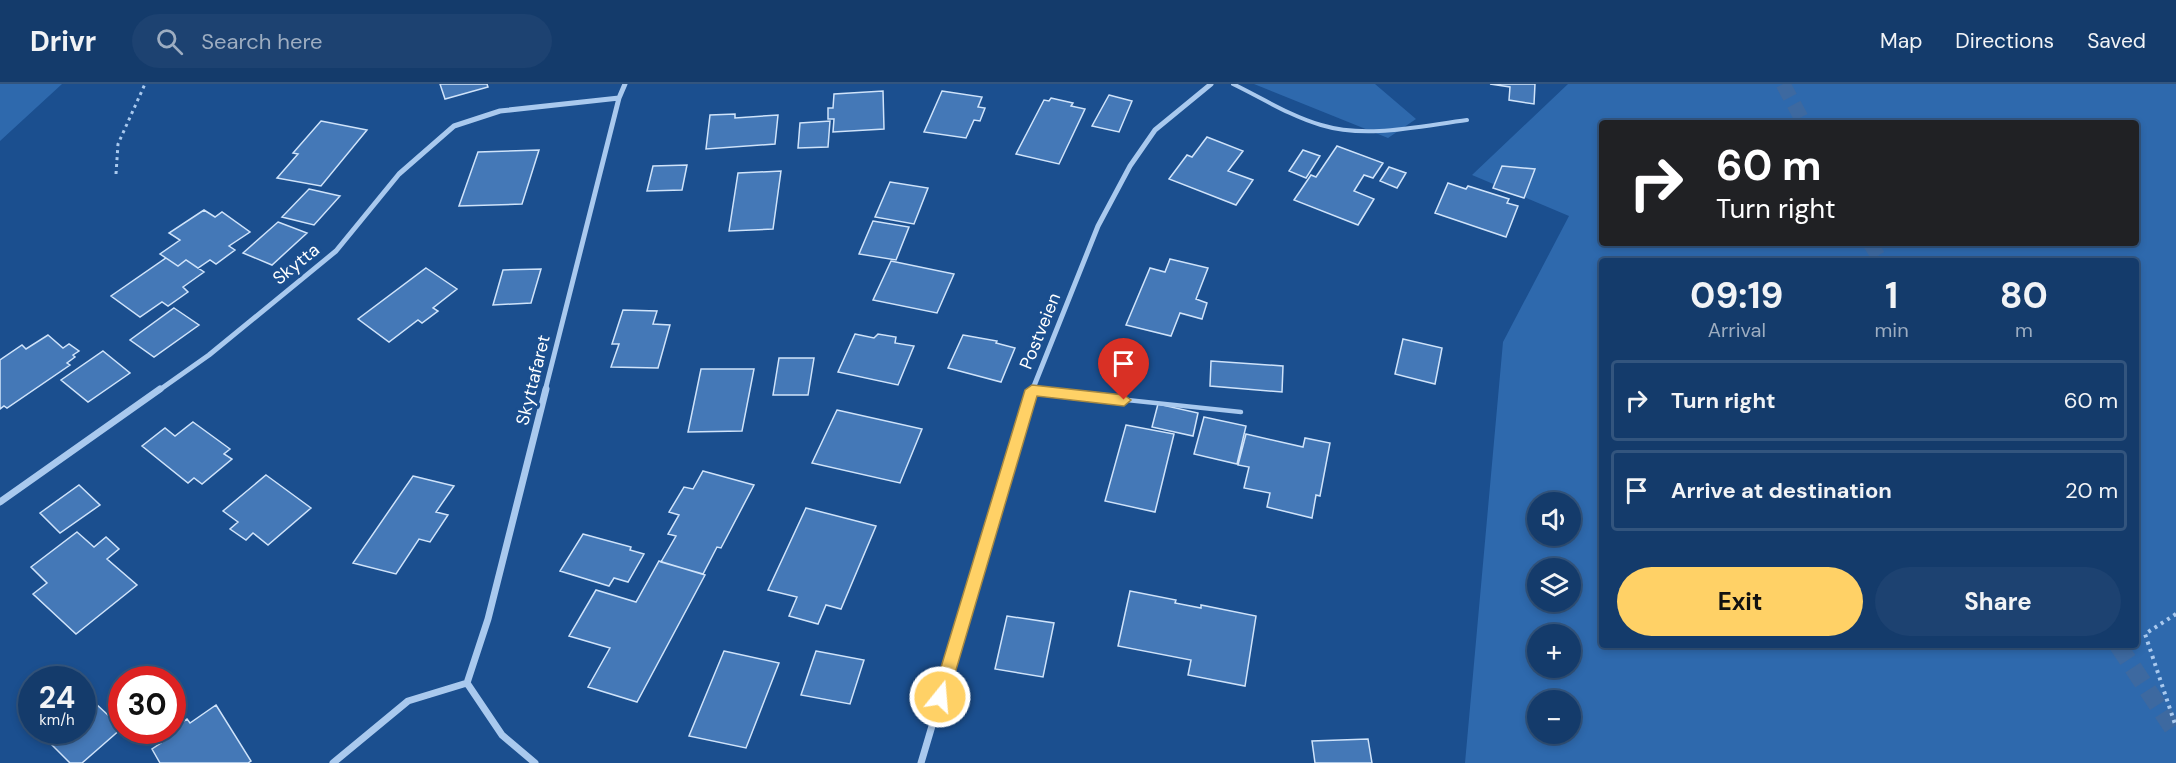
<!DOCTYPE html>
<meta charset="utf-8">
<style>
body{margin:0;font-family:"DM Sans",sans-serif;background:#1d4271;color:#f1f3f6;height:100vh;display:flex;flex-direction:column;font-size:22px;white-space:nowrap}
*{box-sizing:border-box;margin:0}
p{font-size:20px;color:#9dadc1}
.icon{flex:none;width:33px;height:33px;fill:none;stroke:currentColor;stroke-width:2;stroke-linecap:round;stroke-linejoin:round}
.map{position:relative;flex:1;overflow:hidden}
.drawer{position:absolute;left:1599px;top:174px;width:540px;height:390px;display:flex;flex-direction:column;background:#143b6b;border-radius:6px;box-shadow:0 3px 9px #0003,0 0 0 2px #33557e}
.drawer>*{flex:none}
.hud{position:absolute;left:1599px;top:36px;width:540px;height:126px;border-radius:6px;box-shadow:0 3px 9px #0003,0 0 0 2px #33557e;background:#202124;color:#fff;overflow:hidden}
.controls{position:absolute;left:1527px;top:408px;display:grid;gap:12px}
.controls a{display:grid;place-items:center;width:54px;height:54px;border-radius:50%;background:#143b6b;box-shadow:0 3px 9px #0003,0 0 0 2px #33557e;font-size:30px}
.speed{position:absolute;left:18px;top:582px;display:flex;gap:12px;font-size:30px;font-weight:700;text-align:center}
.speed>*{display:grid;place-content:center;width:78px;height:78px;border-radius:50%;background:#143b6b;box-shadow:0 3px 9px #0003,0 0 0 2px #33557e;line-height:1}
.speed small{font-size:15px;font-weight:400}
.speed .limit{border:9px solid #d22;background:#fff;color:#111}
.pin{position:absolute;display:grid;place-items:center;width:51px;height:51px;color:#fff;margin:-62px -26px;border-radius:50% 50% 50% 0;rotate:-45deg;box-shadow:0 0 6px #0007}
.pin .icon{rotate:45deg}
.me{position:absolute;width:66px;margin:-33px;rotate:17deg;stroke-linejoin:round;filter:drop-shadow(0 0 4px #0008)}
.turn{display:flex;align-items:center;gap:21px;height:126px;padding:0 18px;font-size:27px}
.turn .icon{width:78px;height:78px;stroke-width:2.5}
.turn b{display:block;font-size:42px;line-height:51px}
.eta{display:flex;justify-content:space-evenly;align-items:center;height:102px;text-align:center}
.eta b{font-size:36px;font-weight:700;line-height:42px}
.cta{display:flex;gap:12px;margin-top:auto;padding:12px 18px}
.cta a{flex:1;height:69px;border-radius:36px;background:#ffd166;color:#111;font-size:24px;font-weight:700;line-height:69px;text-align:center}
.cta a+a{background:#1d4271;color:#f1f3f6}
ul{padding:0;list-style:none}
li{display:flex;align-items:center;gap:18px;height:81px;margin:0 12px 9px;padding:0 6px;border:3px solid #33557e;border-radius:6px}
li div{flex:1}
li b{display:block;font-size:22px}
li em{font-style:normal}
header{display:flex;align-items:center;gap:36px;box-sizing:border-box;height:84px;padding:0 30px;background:#143b6b;border-bottom:2px solid #33557e}
header strong{font-size:28px}
nav{display:flex;gap:33px;margin-inline-start:auto;font-size:21px}
.search{width:420px;height:54px;background:#1d4271;display:flex;align-items:center;gap:15px;box-sizing:border-box;padding:0 21px;border-radius:33px;color:#9dadc1;font-size:22px}
.map>svg:first-child{display:block}
</style>
<header>
<strong>Drivr</strong>
<div class="search"><svg class="icon" aria-label="search" viewBox="0 0 24 24"><circle cx="10" cy="10" r="6"/><path d="M15 15l6 6"/></svg>Search here</div>
<nav><a>Map</a><a>Directions</a><a>Saved</a></nav>
</header>
<div class="map">
<svg width="2176" height="679" viewBox="0 0 2176 679">
<rect width="100%" height="100%" fill="#1b4f8f"/>
<path fill="#2e69ad" fill-rule="evenodd" d="M 0,0 L 62,0 L 0,57 Z
M 1254,0 L 1375,0 L 1416,35 L 1388,54 Z
M 1568,0 L 2176,0 L 2176,679 L 1465,679 L 1503,258 L 1569,132 L 1472,91 ZM 1602,39 L 2136,39 L 2136,159 L 1602,159 ZM 1602,177 L 2136,177 L 2136,561 L 1602,561 ZM 1538,418 L 1570,418 L 1570,452 L 1538,452 ZM 1538,484 L 1570,484 L 1570,518 L 1538,518 ZM 1538,550 L 1570,550 L 1570,584 L 1538,584 ZM 1538,616 L 1570,616 L 1570,650 L 1538,650 Z"/>
<path fill="#4478b7" stroke="#cfe3fa" stroke-width="1.5" d="M 440,0 L 487,0 L 488,3 L 445,15 Z
M 1490,0 L 1535,0 L 1534,20 L 1509,16 L 1510,3 Z
M 883,7 L 884,45 L 833,48 L 834,35 L 828,35 L 828,24 L 833,24 L 834,10 Z
M 942,7 L 982,13 L 978,23 L 985,24 L 980,37 L 974,36 L 966,54 L 924,48 Z
M 1109,11 L 1132,17 L 1119,48 L 1092,42 Z
M 1051,14 L 1073,19 L 1071,22 L 1085,25 L 1059,80 L 1016,70 L 1044,16 L 1049,17 Z
M 735,30 L 735,34 L 778,31 L 775,60 L 706,65 L 710,31 Z
M 321,37 L 367,46 L 321,102 L 277,94 L 298,70 L 293,69 Z
M 830,37 L 828,63 L 798,64 L 800,39 Z
M 1207,53 L 1243,67 L 1228,87 L 1253,96 L 1236,121 L 1169,95 L 1187,71 L 1192,73 Z
M 1337,62 L 1383,79 L 1373,94 L 1364,91 L 1354,107 L 1374,115 L 1358,141 L 1294,116 L 1311,91 L 1316,93 Z
M 539,66 L 522,120 L 459,122 L 478,68 Z
M 1303,66 L 1320,72 L 1306,94 L 1289,87 Z
M 687,81 L 682,106 L 647,107 L 653,82 Z
M 1502,82 L 1535,85 L 1524,114 L 1493,104 Z
M 1389,83 L 1406,89 L 1397,104 L 1380,97 Z
M 781,87 L 773,145 L 729,147 L 738,89 Z
M 890,98 L 928,104 L 914,140 L 875,133 Z
M 1448,99 L 1466,105 L 1468,102 L 1509,115 L 1507,119 L 1518,122 L 1506,153 L 1435,129 Z
M 309,105 L 340,112 L 314,141 L 282,133 Z
M 204,126 L 215,133 L 222,128 L 250,148 L 229,162 L 235,166 L 216,180 L 210,176 L 198,184 L 186,176 L 178,182 L 160,170 L 180,156 L 169,149 Z
M 873,137 L 909,143 L 896,176 L 859,170 Z
M 278,138 L 307,149 L 272,181 L 243,169 Z
M 166,174 L 178,182 L 186,176 L 204,188 L 183,203 L 188,208 L 168,222 L 162,218 L 140,233 L 111,212 Z
M 1170,175 L 1208,184 L 1196,215 L 1207,219 L 1202,235 L 1180,229 L 1171,252 L 1126,241 L 1150,184 L 1165,188 Z
M 891,177 L 954,190 L 937,229 L 873,216 Z
M 426,184 L 457,205 L 433,224 L 438,227 L 422,239 L 418,236 L 389,258 L 358,235 Z
M 541,185 L 531,219 L 493,221 L 503,186 Z
M 174,224 L 199,241 L 154,273 L 130,256 Z
M 623,226 L 657,227 L 653,240 L 670,241 L 658,284 L 611,283 L 619,260 L 612,260 Z
M 855,250 L 874,254 L 878,250 L 896,253 L 895,259 L 914,262 L 898,301 L 838,288 Z
M 48,251 L 63,264 L 69,260 L 79,267 L 73,271 L 75,273 L 67,279 L 70,281 L 7,324 L 4,322 L 0,325 L 0,276 L 22,261 L 26,265 Z
M 963,251 L 997,257 L 996,259 L 1015,264 L 1001,298 L 948,284 Z
M 1403,255 L 1442,264 L 1435,300 L 1395,290 Z
M 103,267 L 130,289 L 88,318 L 61,296 Z
M 779,274 L 814,274 L 808,311 L 773,311 Z
M 1211,277 L 1283,282 L 1282,308 L 1210,302 Z
M 701,285 L 754,285 L 742,347 L 688,348 Z
M 1158,320 L 1198,329 L 1193,352 L 1152,343 Z
M 837,326 L 922,345 L 900,399 L 812,379 Z
M 1204,333 L 1246,342 L 1237,380 L 1194,370 Z
M 193,338 L 230,365 L 224,370 L 232,375 L 202,400 L 194,394 L 188,399 L 142,362 L 165,344 L 175,352 Z
M 1126,341 L 1174,350 L 1155,428 L 1105,417 Z
M 1246,350 L 1303,363 L 1305,354 L 1330,359 L 1320,412 L 1316,411 L 1312,434 L 1267,423 L 1270,409 L 1244,404 L 1249,383 L 1238,381 Z
M 703,387 L 754,401 L 721,464 L 717,463 L 703,490 L 661,478 L 676,452 L 668,450 L 679,431 L 669,428 L 684,403 L 693,405 Z
M 266,391 L 311,424 L 268,461 L 253,449 L 246,456 L 230,445 L 238,438 L 223,427 Z
M 413,392 L 454,402 L 436,428 L 448,431 L 430,458 L 419,455 L 396,490 L 353,479 Z
M 79,401 L 100,421 L 60,449 L 40,429 Z
M 806,424 L 876,442 L 841,525 L 826,521 L 818,540 L 789,532 L 797,513 L 768,506 Z
M 77,448 L 94,463 L 106,453 L 119,465 L 107,475 L 137,501 L 76,550 L 33,510 L 47,499 L 31,483 Z
M 583,450 L 631,463 L 630,466 L 644,470 L 628,498 L 614,494 L 609,502 L 560,487 Z
M 659,477 L 705,491 L 637,618 L 588,603 L 610,564 L 569,552 L 596,506 L 636,518 Z
M 1130,507 L 1176,516 L 1175,519 L 1201,524 L 1201,521 L 1256,532 L 1245,602 L 1188,591 L 1191,576 L 1118,562 Z
M 1007,532 L 1054,539 L 1043,593 L 995,585 Z
M 724,567 L 779,579 L 746,664 L 689,652 Z
M 816,567 L 864,576 L 850,620 L 801,611 Z
M 82,607 L 122,644 L 82,679 L 70,679 L 37,646 L 82,646 Z
M 216,621 L 251,677 L 248,679 L 160,679 L 152,665 L 167,655 L 164,650 L 187,635 L 190,639 Z
M 1368,655 L 1372,679 L 1315,679 L 1312,657 Z"/>
<g fill="none" stroke-linecap="round" stroke-linejoin="round">
<path stroke="#3d69a0" stroke-width="15" stroke-dasharray="15 8" stroke-linecap="butt" d="M 1783,0 L 1804,39
M 1870,159 L 1881,177"/>
<path stroke="#3d69a0" stroke-width="18" stroke-dasharray="18 9" stroke-linecap="butt" d="M 2118,561 L 2176,649"/>
<path stroke="#a9c9ee" stroke-width="3" stroke-dasharray="3 4" stroke-linecap="butt" d="M 116,90 L 118,60 L 145,0"/>
<path stroke="#a9c9ee" stroke-width="4" stroke-dasharray="3 4.5" stroke-linecap="butt" d="M 2176,530 L 2145,550 L 2176,643"/>
<path stroke="#a9c9ee" stroke-width="4" d="M 1233,0 C 1262,14 1290,32 1321,41 C 1367,55 1420,42 1467,36
M 1032,306 L 1041,307"/>
<path stroke="#a9c9ee" stroke-width="4.5" d="M 1032,306 L 1241,328"/>
<path stroke="#a9c9ee" stroke-width="5" d="M 158,307 L 209,271 L 336,167 L 399,90 L 454,42 L 500,27 L 619,14
M 545,307 L 619,14 L 625,0
M 1032,307 L 1098,142 L 1130,82 L 1155,46 L 1211,0"/>
<path stroke="#a9c9ee" stroke-width="7" d="M 0,418 L 160,305
M 333,679 L 408,617 L 467,599
M 535,679 L 502,651 L 467,599 L 488,535 L 546,305
M 921,679 L 1032,305"/>
</g>
<path fill="#ffd166" stroke="#a68842" stroke-width="1.5" d="M 1032,301 L 1124,311 L 1131,316 L 1124,322 L 1037,312 L 948,613 L 946,619 L 940,621 L 935,619 L 932,613 L 1025,306 Z"/>
<g text-anchor="middle" stroke-width="6" stroke-linejoin="round" paint-order="stroke">
<g font-size="18" fill="#fff" stroke="#1b4f8f">
<text transform="translate(296 180) rotate(-39)" y="6">Skytta</text>
<text transform="translate(1040 247) rotate(-68)" y="6">Postveien</text>
<text transform="translate(533 296) rotate(-76)" y="6">Skyttafaret</text>
</g>
</g>
</svg>
<div class="controls">
<a><svg class="icon" aria-label="sound" viewBox="0 0 24 24"><path d="M4 9h4l5-4v14l-5-4H4zM17 9q2 3 0 6"/></svg></a>
<a><svg class="icon" aria-label="layers" viewBox="0 0 24 24"><path d="M12 4l9 5-9 5-9-5zM3 14l9 5 9-5"/></svg></a>
<a>+</a>
<a>−</a>
</div>
<div class="speed"><div>24<small>km/h</small></div><div class="limit">30</div></div>
<div class="pin" style="left:1124px;top:316px;background:#d93025"><svg class="icon" aria-label="arrive" viewBox="0 0 24 24"><path d="M6 21V4h12l-3 4 3 4H6"/></svg></div>
<svg class="me" style="left:940px;top:613px" viewBox="-20 -20 40 40"><circle r="17" fill="#ffd166" stroke="#fff" stroke-width="3"/><path d="M0-11L8 9 0 5-8 9z" fill="#fff"/></svg>
<div class="hud">
<div class="turn"><svg class="icon" aria-label="right" viewBox="0 0 24 24"><path d="M7 20v-9h11M14 6l5 5-5 5"/></svg><div><b>60 m</b>Turn right</div></div>
</div>
<section class="drawer">
<div class="eta">
<div><b>09:19</b><p>Arrival</p></div>
<div><b>1</b><p>min</p></div>
<div><b>80</b><p>m</p></div>
</div>
<ul>
<li><svg class="icon" aria-label="right" viewBox="0 0 24 24"><path d="M7 20v-9h11M14 6l5 5-5 5"/></svg><div><b>Turn right</b></div><em>60 m</em></li>
<li><svg class="icon" aria-label="arrive" viewBox="0 0 24 24"><path d="M6 21V4h12l-3 4 3 4H6"/></svg><div><b>Arrive at destination</b></div><em>20 m</em></li>
</ul>
<div class="cta"><a>Exit</a><a>Share</a></div>
</section>
</div>
